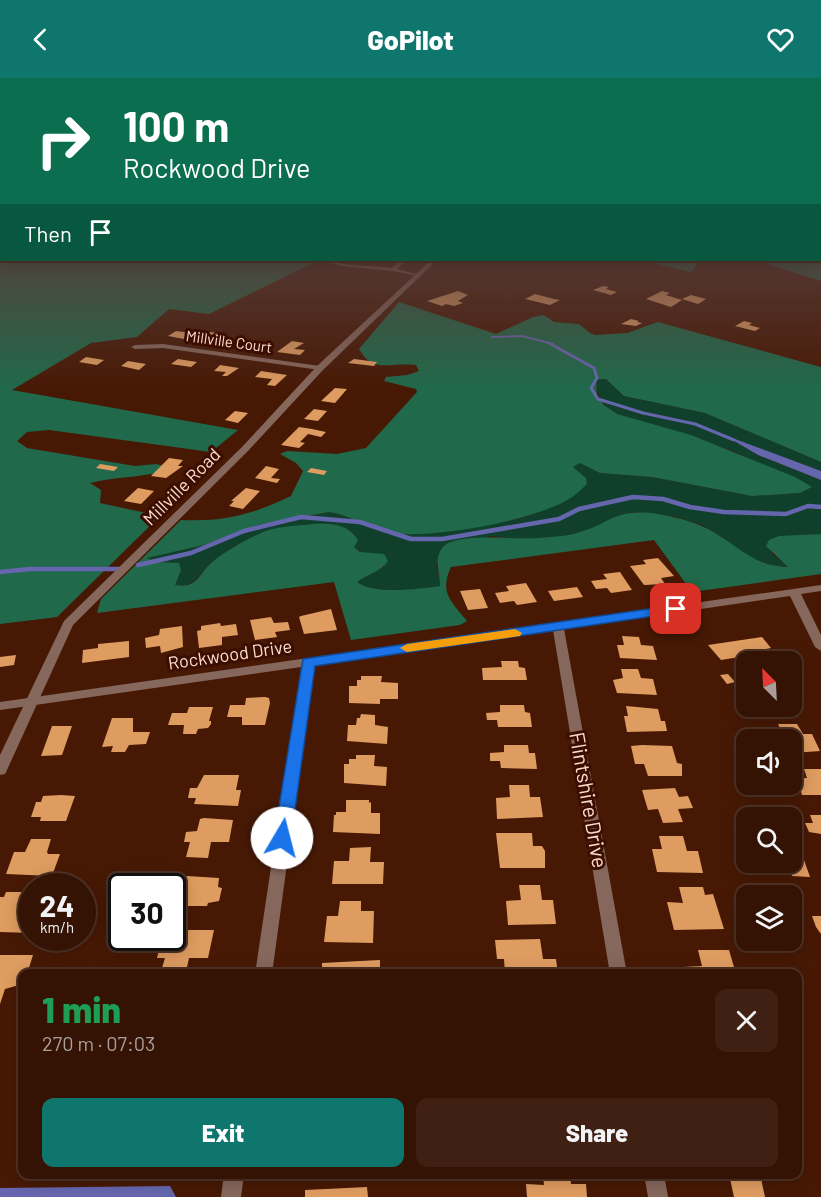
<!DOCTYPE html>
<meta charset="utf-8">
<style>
body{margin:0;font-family:Barlow,sans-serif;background:#402013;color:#f1f3f6;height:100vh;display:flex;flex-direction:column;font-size:22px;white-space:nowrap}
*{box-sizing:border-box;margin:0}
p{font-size:20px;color:#aa9e9a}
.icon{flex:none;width:33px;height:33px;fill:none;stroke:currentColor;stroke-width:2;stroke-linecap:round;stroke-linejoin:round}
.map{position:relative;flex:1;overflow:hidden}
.details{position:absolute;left:18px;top:891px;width:784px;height:210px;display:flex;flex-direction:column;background:#351304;border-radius:12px;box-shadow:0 3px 15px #0003,0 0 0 2px #4f3226}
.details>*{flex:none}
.guide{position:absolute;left:0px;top:0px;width:822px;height:183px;box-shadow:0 3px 15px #0003,0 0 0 2px #4f3226;background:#0b6e4f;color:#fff;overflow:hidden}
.needle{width:39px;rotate:336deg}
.buttons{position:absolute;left:736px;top:573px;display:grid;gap:12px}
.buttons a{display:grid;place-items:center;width:66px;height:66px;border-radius:12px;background:#351304;box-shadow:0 3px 15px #0003,0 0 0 2px #4f3226;font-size:30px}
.speed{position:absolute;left:18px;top:795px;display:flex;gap:12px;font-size:30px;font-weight:700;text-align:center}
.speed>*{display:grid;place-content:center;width:78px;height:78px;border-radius:50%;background:#351304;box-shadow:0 3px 15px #0003,0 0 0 2px #4f3226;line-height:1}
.speed small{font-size:15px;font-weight:400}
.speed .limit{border:3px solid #111;border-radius:9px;background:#fff;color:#111}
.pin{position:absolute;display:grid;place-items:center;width:51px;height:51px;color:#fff;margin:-26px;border-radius:12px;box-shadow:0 3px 9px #0006}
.me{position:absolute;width:66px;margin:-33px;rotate:8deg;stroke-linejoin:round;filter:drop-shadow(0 0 4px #0008)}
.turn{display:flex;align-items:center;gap:21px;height:126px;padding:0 24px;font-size:27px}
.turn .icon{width:78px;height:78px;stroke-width:2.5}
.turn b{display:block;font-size:42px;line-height:51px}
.then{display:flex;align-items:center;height:57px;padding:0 24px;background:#0003;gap:12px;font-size:22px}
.round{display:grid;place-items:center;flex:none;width:63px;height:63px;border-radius:12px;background:#402013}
.head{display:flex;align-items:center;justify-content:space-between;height:102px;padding:0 24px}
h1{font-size:36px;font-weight:800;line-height:45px;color:#1e9e55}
.primary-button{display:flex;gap:12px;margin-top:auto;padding:12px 24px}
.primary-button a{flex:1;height:69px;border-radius:12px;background:#0f766e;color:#fff;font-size:24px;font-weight:800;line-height:69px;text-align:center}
.primary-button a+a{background:#402013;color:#f1f3f6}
header{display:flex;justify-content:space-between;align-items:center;height:78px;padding:0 24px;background:#0f766e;color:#fff;font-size:27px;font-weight:800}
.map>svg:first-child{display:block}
</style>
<header><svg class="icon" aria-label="back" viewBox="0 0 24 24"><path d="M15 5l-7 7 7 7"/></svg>GoPilot<svg class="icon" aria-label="heart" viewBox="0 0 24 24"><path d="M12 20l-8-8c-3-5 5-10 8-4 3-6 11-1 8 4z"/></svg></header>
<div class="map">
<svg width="821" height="1119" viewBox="0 0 821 1119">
<rect width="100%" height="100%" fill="#471905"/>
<path fill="#10402c" d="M 596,300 L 606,301 L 624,318 L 705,335 L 821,384 L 821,393 L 729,360 L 758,377 L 821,402 L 821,456 L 805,457 L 771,475 L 789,489 L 775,488 L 748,479 L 722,459 L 702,447 L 676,439 L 635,434 L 613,440 L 586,453 L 559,459 L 519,461 L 491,458 L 436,486 L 441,508 C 419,512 375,517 357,504 L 364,498 L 384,489 L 354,469 L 354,456 C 326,434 258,454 230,471 C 223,476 215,482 208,488 C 194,501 196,509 174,507 L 181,492 L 179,486 L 156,484 L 146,480 L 204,467 L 258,447 L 330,434 C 351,437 369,452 390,455 C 423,459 511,446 541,433 C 557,426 572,411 586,400 L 573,389 L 580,385 L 600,395 L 652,399 L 752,418 L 800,415 L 812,409 L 730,372 L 617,336 C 601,326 597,319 596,300 Z"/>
<path fill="#20694a" d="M 0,157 L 2,182 L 319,182 L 209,236 L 169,231 L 137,259 L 91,265 L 12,312 L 238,352 L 211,374 L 49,352 L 27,354 L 17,363 L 27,370 L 135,388 L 156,386 L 174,390 C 147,400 118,398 90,405 L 101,412 L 100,425 L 160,438 L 57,539 L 0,546 Z
M 821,170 L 821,203 L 755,182 L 820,182 Z
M 639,182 L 700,182 L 691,194 Z
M 399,224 L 496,256 L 533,239 L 544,237 L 554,244 L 579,246 L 590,255 L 595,257 L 627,255 L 658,244 L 821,289 L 821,384 L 705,335 L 624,318 L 606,301 L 596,301 L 597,318 L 604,327 L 617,336 L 691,357 L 795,399 L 812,409 L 800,415 L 752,418 L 652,399 L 600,395 L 580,385 L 573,389 L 586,400 L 587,406 C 581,411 576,417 569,421 C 533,443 432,461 390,455 C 369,451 351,437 329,434 L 258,447 L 204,467 L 147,480 L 156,484 L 179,485 L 181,492 L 175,507 C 179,507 184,508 188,507 C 198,504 201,495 208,488 C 222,475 241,464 259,456 C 275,448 295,448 313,446 C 331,445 348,446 358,462 L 354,469 L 360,474 L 384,476 L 388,483 C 381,494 367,496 357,504 C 373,517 420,511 440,508 C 440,494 433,481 443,469 C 457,454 517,462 537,460 C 553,459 571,458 586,452 C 596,449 605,443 615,439 C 634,431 658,435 677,440 C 694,444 709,450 723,460 C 744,474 760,489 788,489 L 766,468 L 769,462 L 779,458 L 821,456 L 821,496 L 692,514 L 654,462 L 451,489 C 439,515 451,523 467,543 L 460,547 L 351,562 L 334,504 L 97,535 L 101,521 L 181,442 C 225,444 251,437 291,418 L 303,393 L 296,385 L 280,376 L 287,373 L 337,376 L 366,370 L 417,314 L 416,311 L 384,303 L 386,299 L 407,297 L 419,293 L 416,287 C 392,283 373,297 359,271 Z"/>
<path fill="#6566ad" d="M 724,357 L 821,393 L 821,402 L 758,377 Z
M 170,1108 L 176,1119 L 0,1119 L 0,1110 Z"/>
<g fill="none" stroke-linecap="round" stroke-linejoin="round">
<path stroke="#6566ad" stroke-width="2" d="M 492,259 L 522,258 L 553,266"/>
<path stroke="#6566ad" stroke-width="3" d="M 549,265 L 594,290 L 597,300 L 591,310 L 598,321 L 643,335 L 695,346 L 734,362"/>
<path stroke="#6566ad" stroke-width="4.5" d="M 138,487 L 191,475 L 244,453 L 301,439 L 360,444 L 411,461 L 442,461 L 559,441 L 579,431 L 633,419 L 663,421 L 690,429 L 724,434 L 786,436 L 808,428 L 821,429
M 0,494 L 30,491 L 122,491"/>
</g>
<path fill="#df9c61" d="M 603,208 L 609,209 L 606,211 L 617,214 L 611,217 L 593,212 Z
M 458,213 L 468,217 L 458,223 L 463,225 L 454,228 L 446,226 L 442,228 L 427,223 Z
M 662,213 L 670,215 L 666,217 L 682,222 L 671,229 L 646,221 Z
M 535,216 L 554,221 L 560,222 L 550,227 L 525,221 Z
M 691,217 L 706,221 L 698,226 L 682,221 Z
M 631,241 L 639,243 L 637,244 L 642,245 L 636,248 L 621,246 Z
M 744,243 L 752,245 L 749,247 L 760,250 L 755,253 L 735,248 Z
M 176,253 L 191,255 L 184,261 L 168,258 Z
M 210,254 L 220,255 L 217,257 L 225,258 L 216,265 L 199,263 Z
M 251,262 L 258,263 L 256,265 L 266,266 L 261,271 L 243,269 Z
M 292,263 L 304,265 L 294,271 L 305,272 L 300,277 L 277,274 Z
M 86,279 L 104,282 L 97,287 L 79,284 Z
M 178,281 L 197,284 L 191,289 L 171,286 Z
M 354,281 L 377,284 L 374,288 L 348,285 Z
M 128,283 L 146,286 L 139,292 L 121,288 Z
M 220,287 L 239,290 L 227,298 L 222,298 L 226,294 L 214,293 Z
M 261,293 L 287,297 L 275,308 L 267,307 L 272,301 L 255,299 Z
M 335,310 L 347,311 L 335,325 L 321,323 Z
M 314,331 L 327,333 L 318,343 L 304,341 Z
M 235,333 L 248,335 L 238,345 L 225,342 Z
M 299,349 L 312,351 L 326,354 L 321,359 L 308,356 L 300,364 L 305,365 L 299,370 L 281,367 Z
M 169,380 L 183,382 L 178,388 L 183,388 L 166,400 L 151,398 Z
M 100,386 L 118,389 L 114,393 L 96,390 Z
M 266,388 L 279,391 L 271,400 L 280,401 L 277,405 L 255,400 Z
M 311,390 L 327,393 L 324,397 L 307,394 Z
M 138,410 L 154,413 L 141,426 L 124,423 Z
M 246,410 L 260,413 L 243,431 L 229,428 L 234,423 L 231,423 Z
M 658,480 L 674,498 L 661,500 L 665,506 L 644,507 L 630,488 L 646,486 L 643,482 Z
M 620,494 L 632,512 L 611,515 L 607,510 L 596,511 L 591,503 L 607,501 L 603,496 Z
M 526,505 L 537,524 L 517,527 L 514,523 L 500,525 L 495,515 L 509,513 L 506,508 Z
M 577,509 L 583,519 L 554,523 L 548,513 Z
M 480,511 L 488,530 L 468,532 L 460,513 Z
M 331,531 L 337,552 L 304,556 L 299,539 L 301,538 Z
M 271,539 L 274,545 L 288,544 L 290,552 L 275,554 L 277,559 L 255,562 L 250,542 Z
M 220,545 L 221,548 L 236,546 L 238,557 L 222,559 L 222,567 L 199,570 L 197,553 L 201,552 L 201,548 Z
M 182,548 L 183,569 L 161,575 L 160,568 L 146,570 L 145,560 L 159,557 L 160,551 Z
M 622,558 L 639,559 L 641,567 L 653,568 L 657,582 L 620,580 L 617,567 L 624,567 Z
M 762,559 L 771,570 L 766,571 L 768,574 L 754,576 L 759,582 L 745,584 L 740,579 L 721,582 L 708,567 Z
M 129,563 L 129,579 L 82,585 L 83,572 L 98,570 L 98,566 Z
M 16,577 L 14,587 L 0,589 L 0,579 Z
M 501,583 L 518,583 L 519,589 L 525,590 L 527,602 L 483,602 L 482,590 L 502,589 Z
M 621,591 L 638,591 L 641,600 L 653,601 L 657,617 L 617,615 L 613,602 L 623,600 Z
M 728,596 L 735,604 L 727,606 L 720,597 Z
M 361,598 L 382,598 L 381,604 L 398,605 L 398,621 L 380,621 L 380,626 L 349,625 L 349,608 L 357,608 L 357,602 L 361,602 Z
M 792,609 L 797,609 L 803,624 L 795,624 L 797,635 L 780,635 L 778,628 L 792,628 Z
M 265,619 L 269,620 L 270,625 L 265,647 L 242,647 L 242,639 L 227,639 L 230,627 L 245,627 L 246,620 Z
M 500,627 L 524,627 L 525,634 L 530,635 L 532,649 L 498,649 L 497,642 L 487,642 L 486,635 L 500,634 Z
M 626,628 L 658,631 L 661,643 L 665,643 L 667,653 L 627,654 L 624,638 L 628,638 Z
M 189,629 L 213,629 L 209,643 L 211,643 L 211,646 L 208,650 L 198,651 L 196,656 L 183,656 L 184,647 L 168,647 L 172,635 L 187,635 Z
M 361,636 L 375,637 L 375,647 L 388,649 L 387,666 L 347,663 L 348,647 L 356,647 L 357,640 L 360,640 Z
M 112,640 L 133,640 L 133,654 L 150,654 L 146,666 L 129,667 L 125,674 L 111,674 L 113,668 L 102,669 Z
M 778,646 L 797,646 L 803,656 L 812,656 L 820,673 L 793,675 L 792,662 L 773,662 L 773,657 L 783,656 Z
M 52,648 L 72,648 L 62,677 L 41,678 Z
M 504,667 L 528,667 L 529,675 L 535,675 L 537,691 L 501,690 L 500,683 L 490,683 L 490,675 L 504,674 Z
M 642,667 L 672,668 L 677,685 L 682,686 L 682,698 L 648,698 L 644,686 L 635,686 L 631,668 Z
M 356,677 L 375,677 L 374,688 L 387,689 L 386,708 L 344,705 L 344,686 L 349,686 L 349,681 L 356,681 Z
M 804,691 L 821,691 L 821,717 L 802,717 L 800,710 L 791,709 L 792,701 L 807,700 Z
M 204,697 L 239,697 L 236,712 L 241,712 L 238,728 L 194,726 L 196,720 L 188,720 L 190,710 L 197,710 Z
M 509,707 L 529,707 L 530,719 L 540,719 L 543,739 L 497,741 L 496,720 L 510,719 Z
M 675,710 L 679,719 L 688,718 L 693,730 L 678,731 L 683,744 L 663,745 L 658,731 L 648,732 L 642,712 Z
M 61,717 L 75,718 L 66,743 L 40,743 L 41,739 L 31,739 L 36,724 L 41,724 L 43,718 Z
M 346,722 L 369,722 L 369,725 L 371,724 L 371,735 L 380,735 L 380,756 L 333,754 L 334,737 L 336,737 L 336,734 L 346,734 Z
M 810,737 L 821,737 L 821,756 L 809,754 L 805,745 L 813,745 Z
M 204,740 L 233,742 L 229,764 L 211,764 L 208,780 L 186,779 L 190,764 L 184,764 L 186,754 L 197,753 L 200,741 Z
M 496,755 L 532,755 L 533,768 L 542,768 L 545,773 L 545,790 L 500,790 Z
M 659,758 L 683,758 L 687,773 L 698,773 L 703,795 L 657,794 L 652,771 L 662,771 Z
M 31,761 L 51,761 L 47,774 L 48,776 L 60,776 L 52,798 L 6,796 L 14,774 L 25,774 Z
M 371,769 L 370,784 L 384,784 L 383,806 L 332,806 L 334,783 L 349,783 L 350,770 Z
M 792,782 L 804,782 L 810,799 L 792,798 L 787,784 L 792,784 Z
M 187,798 L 219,800 L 218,809 L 222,810 L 219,823 L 208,825 L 207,828 L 178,828 L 182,811 L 172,811 L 173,800 L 184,800 Z
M 519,807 L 540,807 L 542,822 L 553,822 L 556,846 L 508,847 L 506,823 L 521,822 Z
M 679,809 L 703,809 L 705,817 L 713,816 L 724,851 L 674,852 L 667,824 L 683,825 Z
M 6,814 L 32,814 L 32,855 L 0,854 L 0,819 L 4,819 Z
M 340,823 L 361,823 L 361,833 L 374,833 L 373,865 L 324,864 L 327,838 L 338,838 Z
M 812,838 L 821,838 L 821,856 L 816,849 Z
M 176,852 L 214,852 L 208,880 L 189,880 L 186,894 L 161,893 L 165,880 L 157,880 L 162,860 L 172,860 Z
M 540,861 L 543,881 L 556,881 L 558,896 L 505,896 L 504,881 L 497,881 L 495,862 Z
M 698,872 L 729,872 L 734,889 L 740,889 L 742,896 L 684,896 L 683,889 L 702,888 Z
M 0,877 L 33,877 L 27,896 L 22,896 L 19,907 L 5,911 L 0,926 Z
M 380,882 L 380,896 L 322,896 L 322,885 Z
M 543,1096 L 570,1096 L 571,1106 L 586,1106 L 587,1119 L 527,1119 L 526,1106 L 544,1107 Z
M 729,1096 L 760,1096 L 765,1119 L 734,1119 Z
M 367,1109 L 368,1119 L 305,1119 L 305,1112 Z"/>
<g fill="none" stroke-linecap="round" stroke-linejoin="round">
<path fill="#86675c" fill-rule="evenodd" d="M 334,182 L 338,182 L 337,184 L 343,186 L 392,190 L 402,182 L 406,182 L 397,191 L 420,197 L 418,198 L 393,193 L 342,188 L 332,185 Z"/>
<path fill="#86675c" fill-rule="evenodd" d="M 163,266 L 320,288 L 324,290 L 320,292 L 163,270 L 135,271 L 131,269 L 135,267 Z
M 821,507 L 821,513 L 801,516 L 821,557 L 821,573 L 815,569 L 790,518 L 564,551 L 627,896 L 610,896 L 553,552 L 314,587 L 272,896 L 255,896 L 301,589 L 0,632 L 0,624 Z
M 224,1096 L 244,1096 L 241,1119 L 221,1119 Z
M 644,1096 L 664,1096 L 668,1119 L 648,1119 Z"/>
<path fill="#86675c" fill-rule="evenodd" d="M 431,182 L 437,182 L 323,292 L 248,373 L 73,547 L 7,692 L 5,696 L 0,697 L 0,677 L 64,543 L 242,369 L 317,288 Z"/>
</g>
<linearGradient id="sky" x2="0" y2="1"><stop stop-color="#270e03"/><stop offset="0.5" stop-color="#583e3b"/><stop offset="1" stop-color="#583e3b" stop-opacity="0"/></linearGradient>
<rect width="821" height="311" fill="url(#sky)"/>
<path fill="#1a73e8" stroke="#114b97" stroke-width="1.5" d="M 676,527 L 681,529 L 682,531 L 681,534 L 315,588 L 291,760 L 288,764 L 282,766 L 276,764 L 274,760 L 303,581 Z"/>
<path fill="#f59e0b" d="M 515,551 L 522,555 L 520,558 L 407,574 L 400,570 L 407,566 Z"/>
<g text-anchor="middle" stroke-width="6" stroke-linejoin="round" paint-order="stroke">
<g font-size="15" fill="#fdddd2" stroke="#3c0e00">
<text transform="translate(229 264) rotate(8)" y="5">Millville Court</text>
</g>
<g font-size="18" fill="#fdddd2" stroke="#3c0e00">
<text transform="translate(182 409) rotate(-45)" y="6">Millville Road</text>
<text transform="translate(230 577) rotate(-8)" y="6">Rockwood Drive</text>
</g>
<g font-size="21" fill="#fdddd2" stroke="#3c0e00">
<text transform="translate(588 722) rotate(80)" y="7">Flintshire Drive</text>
</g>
</g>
</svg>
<div class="buttons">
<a><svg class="needle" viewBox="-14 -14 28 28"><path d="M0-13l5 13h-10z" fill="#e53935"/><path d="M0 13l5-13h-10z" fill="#aa9e9a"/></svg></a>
<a><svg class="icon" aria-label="sound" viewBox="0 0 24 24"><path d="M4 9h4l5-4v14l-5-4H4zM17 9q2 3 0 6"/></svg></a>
<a><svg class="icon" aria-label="search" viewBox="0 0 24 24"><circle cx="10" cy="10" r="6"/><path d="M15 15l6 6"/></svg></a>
<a><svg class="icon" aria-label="layers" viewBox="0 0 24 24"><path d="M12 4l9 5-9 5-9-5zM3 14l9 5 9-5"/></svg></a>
</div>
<div class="speed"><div>24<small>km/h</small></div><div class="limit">30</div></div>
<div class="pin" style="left:676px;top:531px;background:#d93025"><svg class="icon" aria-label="arrive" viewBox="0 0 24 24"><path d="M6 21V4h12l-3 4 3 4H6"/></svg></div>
<svg class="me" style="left:282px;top:760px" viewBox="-20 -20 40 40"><circle r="19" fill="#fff"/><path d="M0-13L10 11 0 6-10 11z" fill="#1a73e8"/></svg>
<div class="guide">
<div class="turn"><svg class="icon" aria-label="right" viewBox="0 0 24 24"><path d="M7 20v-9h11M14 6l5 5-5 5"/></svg><div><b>100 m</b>Rockwood Drive</div></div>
<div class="then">Then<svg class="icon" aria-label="arrive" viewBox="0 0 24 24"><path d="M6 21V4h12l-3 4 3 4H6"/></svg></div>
</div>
<section class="details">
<div class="head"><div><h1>1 min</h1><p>270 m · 07:03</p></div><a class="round"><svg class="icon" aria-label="close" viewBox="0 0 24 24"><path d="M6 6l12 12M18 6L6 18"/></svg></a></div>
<div class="primary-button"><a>Exit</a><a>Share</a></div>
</section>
</div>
